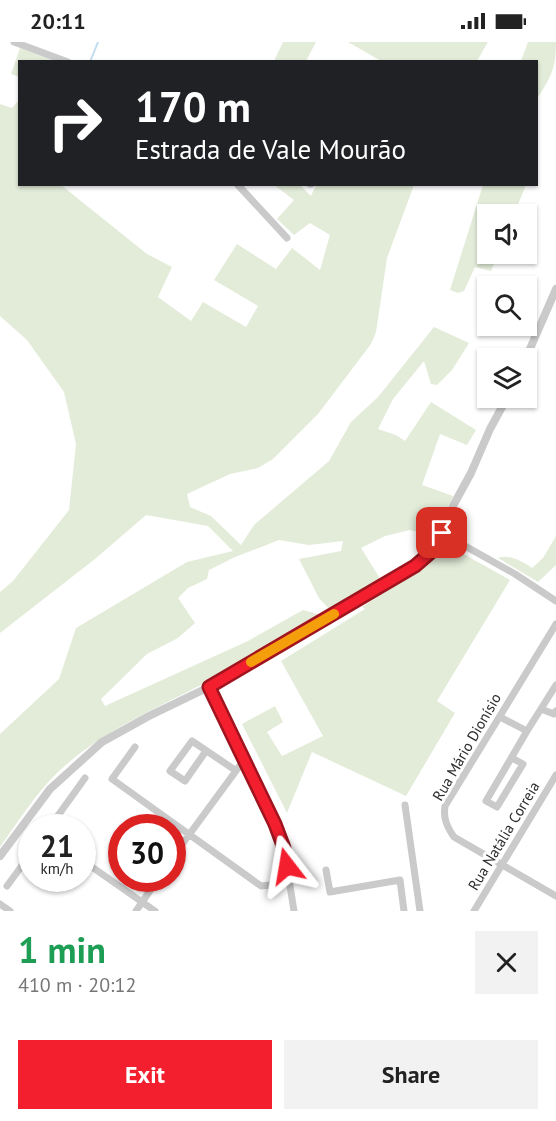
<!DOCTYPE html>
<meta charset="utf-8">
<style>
body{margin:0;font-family:"PT Sans",sans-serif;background:#f2f2f2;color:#222;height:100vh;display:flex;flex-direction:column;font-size:22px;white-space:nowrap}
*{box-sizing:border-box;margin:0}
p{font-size:20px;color:#767676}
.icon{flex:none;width:33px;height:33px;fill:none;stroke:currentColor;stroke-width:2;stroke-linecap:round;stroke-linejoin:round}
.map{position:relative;height:869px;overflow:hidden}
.sheet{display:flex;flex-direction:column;background:#fff;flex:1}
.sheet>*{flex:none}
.hud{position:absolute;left:18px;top:18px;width:520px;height:126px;border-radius:0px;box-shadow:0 2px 4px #0004;background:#202124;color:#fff;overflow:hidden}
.controls{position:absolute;left:477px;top:162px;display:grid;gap:12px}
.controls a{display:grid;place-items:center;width:60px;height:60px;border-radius:0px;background:#fff;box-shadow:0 2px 4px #0004;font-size:30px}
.speed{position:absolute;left:18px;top:772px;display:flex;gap:12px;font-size:30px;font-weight:700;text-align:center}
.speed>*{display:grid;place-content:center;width:78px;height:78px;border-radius:50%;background:#fff;box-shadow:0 2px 4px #0004;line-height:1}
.speed small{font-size:15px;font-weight:400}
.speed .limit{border:9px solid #d22;background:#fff;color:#111}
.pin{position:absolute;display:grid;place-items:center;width:51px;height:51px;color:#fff;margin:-26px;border-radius:12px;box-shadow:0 3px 9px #0006}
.me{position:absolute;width:66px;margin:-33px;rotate:346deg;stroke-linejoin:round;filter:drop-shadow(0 0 4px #0008)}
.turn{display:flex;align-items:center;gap:21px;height:126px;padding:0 18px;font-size:27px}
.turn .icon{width:78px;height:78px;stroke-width:2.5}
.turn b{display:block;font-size:42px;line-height:51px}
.round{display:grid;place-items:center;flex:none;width:63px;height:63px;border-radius:0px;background:#f2f2f2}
.head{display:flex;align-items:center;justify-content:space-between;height:102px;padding:0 18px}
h1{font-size:36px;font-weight:800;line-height:45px;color:#1e9e55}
.primary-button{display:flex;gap:12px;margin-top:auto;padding:12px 18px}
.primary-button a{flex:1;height:69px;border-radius:0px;background:#f41f2e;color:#fff;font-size:24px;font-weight:800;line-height:69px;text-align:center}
.primary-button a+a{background:#f2f2f2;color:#222}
.status{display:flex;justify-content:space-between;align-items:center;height:42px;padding:0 30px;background:#fff;direction:ltr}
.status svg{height:16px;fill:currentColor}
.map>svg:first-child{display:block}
</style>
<div class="status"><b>20:11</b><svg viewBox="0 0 49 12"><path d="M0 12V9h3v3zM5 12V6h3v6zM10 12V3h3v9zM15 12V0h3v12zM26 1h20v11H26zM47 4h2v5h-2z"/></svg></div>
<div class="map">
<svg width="556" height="869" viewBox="0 0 556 869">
<rect width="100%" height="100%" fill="#fff"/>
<path fill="#e3ecd9" d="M 283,0 L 316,0 L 306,19 L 274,19 Z
M 348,0 L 488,0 L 477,19 L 381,19 Z
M 528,0 L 556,0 C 556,26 551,35 537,57 L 537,20 L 521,19 Z
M 20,6 L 57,19 L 20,20 L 19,35 L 11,32 Z
M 19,58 L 20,142 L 61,143 L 147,212 L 172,225 L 158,255 L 191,279 L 203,260 L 246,285 L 258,264 L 214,238 L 237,202 L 276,227 L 292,206 L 320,228 L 330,193 L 310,181 L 294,193 L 277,177 L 294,158 L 274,143 L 300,143 L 311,154 L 316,143 L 414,143 L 387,216 L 376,290 L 371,302 L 318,372 L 273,417 L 258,426 L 230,432 L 187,452 L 190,465 L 211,474 L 241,503 L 254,483 L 329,419 L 351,380 L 378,355 L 434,285 L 469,301 L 452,328 L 437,343 L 431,342 L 424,319 L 393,357 L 378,387 L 396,393 L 405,399 L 431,360 L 476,388 L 467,403 L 440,392 L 422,443 L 453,454 L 435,494 L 410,488 L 385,494 L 361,506 L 381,538 L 330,568 L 319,556 L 299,517 L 341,509 L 343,499 L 309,503 L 279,498 L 235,515 L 209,528 L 207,537 L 188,546 L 178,556 L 195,581 L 178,596 L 147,612 L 101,657 L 105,664 L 248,599 L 303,568 L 321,573 C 281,596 241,623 199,644 C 147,671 103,689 59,729 C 36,751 18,780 0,805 L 0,692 L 59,637 L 76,586 L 187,520 L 233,509 L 208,484 L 146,473 L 95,517 L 0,591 L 0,550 L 13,539 L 69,468 L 76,402 L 64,350 L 27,298 L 0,274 L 0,62 L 12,66 Z
M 483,143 L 526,143 L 514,172 L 488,172 L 488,212 L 498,212 L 491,229 L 475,225 L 464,249 L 458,251 L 450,248 Z
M 556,494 L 556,523 L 538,540 L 498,516 C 509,512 522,519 532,526 L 543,516 Z
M 444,501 L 510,538 L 437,659 L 455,671 L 406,754 L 312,710 L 287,771 L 242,682 L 275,664 L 283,680 L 267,690 L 282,714 L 323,694 L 281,619 L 365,567 L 362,565 L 421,527 Z"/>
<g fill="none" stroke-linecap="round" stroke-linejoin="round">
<path stroke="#c3ddee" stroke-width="2" d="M 90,20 L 98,0"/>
<path stroke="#cacaca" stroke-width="7" d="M 14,0 L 68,20
M 237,142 L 287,196
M 310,142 L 311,142
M 442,491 L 515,532 L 556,559
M 556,582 L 445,764 C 443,776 447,785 454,795 L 556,854
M 209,645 L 275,782 L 284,806 L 294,869
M 541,667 L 554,672 L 556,669
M 500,675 L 527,689 L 556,643
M 135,705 L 112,737 L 261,844 L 290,841
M 206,709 L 185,739 L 170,729 L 192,699 L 235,728
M 512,716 L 523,722 L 497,765 L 486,759 L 527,689
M 405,763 L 420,869
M 49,786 L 85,736
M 172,816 L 244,718
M 82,818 L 155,869
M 326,828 L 330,850 L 400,838 L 404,869
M 7,844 L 32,810
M 0,862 L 10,869
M 136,869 L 158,837
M 474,869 L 556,733"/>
<path stroke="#cacaca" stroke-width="8" d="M 526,316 L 556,247
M 0,814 L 50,747 L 102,700 L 149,674 L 209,645 L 404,531 L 430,511 L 442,491 L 454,462 L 471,431 L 490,387 L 507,356"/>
</g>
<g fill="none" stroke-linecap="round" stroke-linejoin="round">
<g stroke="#9f141e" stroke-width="15">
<path id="route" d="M 287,824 L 284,806 L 275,782 L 209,645 L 415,524 L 430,511 L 442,491"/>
</g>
<use href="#route" stroke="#f41f2e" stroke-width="10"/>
<path stroke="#f59e0b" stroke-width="10" d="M 251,620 L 334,572"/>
</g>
<g text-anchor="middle" stroke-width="6" stroke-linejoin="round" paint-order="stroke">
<g font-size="15" fill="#2d2d2d" stroke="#fff">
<text transform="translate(467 705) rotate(-60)" y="5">Rua Mário Dionísio</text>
<text transform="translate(504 794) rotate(-59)" y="5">Rua Natália Correia</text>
</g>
</g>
</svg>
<div class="controls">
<a><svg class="icon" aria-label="sound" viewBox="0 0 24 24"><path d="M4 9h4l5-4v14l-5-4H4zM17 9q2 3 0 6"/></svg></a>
<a><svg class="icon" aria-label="search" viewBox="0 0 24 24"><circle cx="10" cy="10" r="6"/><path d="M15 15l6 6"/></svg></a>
<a><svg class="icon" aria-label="layers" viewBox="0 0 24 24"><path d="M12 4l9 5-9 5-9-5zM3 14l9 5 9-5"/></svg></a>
</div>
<div class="speed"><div>21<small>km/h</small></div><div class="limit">30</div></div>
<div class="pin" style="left:442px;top:491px;background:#d93025"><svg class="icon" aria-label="arrive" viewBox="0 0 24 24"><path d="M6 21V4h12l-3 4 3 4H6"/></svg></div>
<svg class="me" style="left:287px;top:824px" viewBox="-20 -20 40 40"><path d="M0-17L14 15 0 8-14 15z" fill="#f41f2e" stroke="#fff" stroke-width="4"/></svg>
<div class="hud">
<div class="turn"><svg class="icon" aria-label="right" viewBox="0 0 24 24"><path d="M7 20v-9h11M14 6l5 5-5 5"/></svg><div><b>170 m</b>Estrada de Vale Mourão</div></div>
</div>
</div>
<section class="sheet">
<div class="head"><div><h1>1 min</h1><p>410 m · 20:12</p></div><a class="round"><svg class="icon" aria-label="close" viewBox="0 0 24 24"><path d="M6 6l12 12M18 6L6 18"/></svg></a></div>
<div class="primary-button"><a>Exit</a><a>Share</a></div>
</section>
